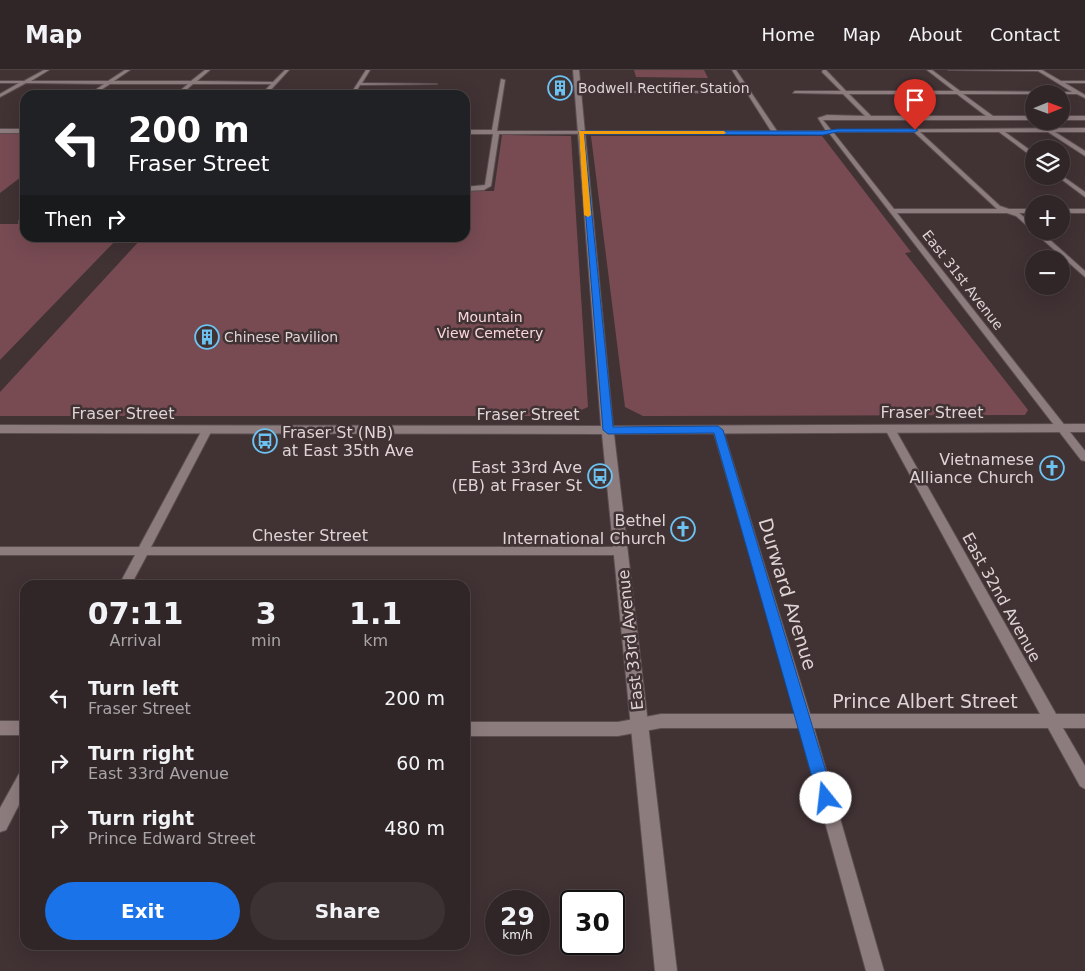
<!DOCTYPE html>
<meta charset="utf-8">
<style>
body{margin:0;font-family:"DejaVu Sans",sans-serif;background:#3d3233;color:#f1f3f6;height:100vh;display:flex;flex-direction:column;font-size:19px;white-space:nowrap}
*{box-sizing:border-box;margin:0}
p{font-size:16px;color:#a8a5a7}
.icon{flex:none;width:28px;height:28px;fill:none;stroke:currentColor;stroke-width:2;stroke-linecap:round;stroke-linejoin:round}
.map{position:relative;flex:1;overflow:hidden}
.details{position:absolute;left:20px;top:510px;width:450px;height:370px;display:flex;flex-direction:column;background:#312627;border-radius:15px;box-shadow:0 5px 20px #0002,0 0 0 1px #4c4344}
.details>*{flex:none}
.hud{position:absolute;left:20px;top:20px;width:450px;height:152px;border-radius:15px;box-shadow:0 5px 20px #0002,0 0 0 1px #4c4344;background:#202124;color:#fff;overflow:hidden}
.needle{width:32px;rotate:89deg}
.tools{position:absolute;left:1025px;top:15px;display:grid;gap:10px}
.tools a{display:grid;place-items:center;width:45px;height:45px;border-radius:50%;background:#312627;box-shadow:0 5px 20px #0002,0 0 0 1px #4c4344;font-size:25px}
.speed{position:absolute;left:485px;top:820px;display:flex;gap:10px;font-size:25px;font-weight:700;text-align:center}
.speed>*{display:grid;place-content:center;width:65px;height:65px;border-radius:50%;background:#312627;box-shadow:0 5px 20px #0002,0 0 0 1px #4c4344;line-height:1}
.speed small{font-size:12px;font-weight:400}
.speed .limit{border:2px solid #111;border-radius:8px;background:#fff;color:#111}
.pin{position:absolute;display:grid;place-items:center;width:42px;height:42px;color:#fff;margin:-51px -21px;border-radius:50% 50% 50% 0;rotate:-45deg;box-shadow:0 0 5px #0007}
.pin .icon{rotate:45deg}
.me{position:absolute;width:55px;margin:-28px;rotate:344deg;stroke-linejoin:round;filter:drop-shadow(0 0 4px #0008)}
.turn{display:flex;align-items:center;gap:18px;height:105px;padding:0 25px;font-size:22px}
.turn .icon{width:65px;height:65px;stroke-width:2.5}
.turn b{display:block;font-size:35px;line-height:42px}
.then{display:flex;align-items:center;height:48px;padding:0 25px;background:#0003;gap:10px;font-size:19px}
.eta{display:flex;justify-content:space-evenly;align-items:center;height:85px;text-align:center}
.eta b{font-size:30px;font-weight:800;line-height:35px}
.primary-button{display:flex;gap:10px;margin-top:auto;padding:10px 25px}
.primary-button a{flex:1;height:58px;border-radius:30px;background:#1a73e8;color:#fff;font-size:20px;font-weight:800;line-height:58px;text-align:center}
.primary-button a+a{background:#3d3233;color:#f1f3f6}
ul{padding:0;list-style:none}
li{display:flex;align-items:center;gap:15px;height:65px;padding:0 25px}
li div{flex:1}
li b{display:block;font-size:19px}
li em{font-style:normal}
header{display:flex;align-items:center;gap:30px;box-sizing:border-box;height:70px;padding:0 25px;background:#312627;border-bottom:1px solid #4c4344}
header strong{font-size:24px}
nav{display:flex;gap:28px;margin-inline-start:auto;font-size:18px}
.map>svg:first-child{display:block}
</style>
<header>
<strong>Map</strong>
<nav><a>Home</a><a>Map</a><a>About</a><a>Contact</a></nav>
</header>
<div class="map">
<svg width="1085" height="901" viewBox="0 0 1085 901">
<rect width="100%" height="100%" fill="#413234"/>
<path fill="#784b53" d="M 634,0 L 704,0 L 708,8 L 636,7 Z
M 0,64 L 25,64 L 25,104 L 0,123 Z
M 502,65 L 571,66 L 588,337 L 568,346 L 0,346 L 0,322 L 142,168 L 465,168 L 465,121 L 494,121 Z
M 591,66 L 822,66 L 911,182 L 905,183 L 1025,336 L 1028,340 L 1025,345 L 643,346 L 625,337 Z
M 0,154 L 25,154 L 25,168 L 118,168 L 0,290 Z"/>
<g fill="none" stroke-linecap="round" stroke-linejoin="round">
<g stroke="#5a4e50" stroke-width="2">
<path id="minor" d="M 44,0 L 49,0 L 31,11 L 108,11 L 125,0 L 130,0 L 114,11 L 191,11 L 205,0 L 210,0 L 197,11 L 273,12 L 285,0 L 289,0 L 266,25 L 261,25 L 271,14 L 193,14 L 180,25 L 175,25 L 188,14 L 110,14 L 93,25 L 88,25 L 104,14 L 26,13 L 0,27 L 0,24 L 19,13 L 0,13 L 0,11 L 24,11 Z
M 366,0 L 370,0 L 362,13 L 437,14 L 360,15 L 354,25 L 350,25 Z
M 732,0 L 736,0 L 777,61 L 826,61 L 818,48 L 827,45 L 865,46 L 843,24 L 793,23 L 795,21 L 841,21 L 822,2 L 823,0 L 826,0 L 846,21 L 954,21 L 927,0 L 932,0 L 960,21 L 1072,22 L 1038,1 L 948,0 L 1042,0 L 1061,11 L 1085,11 L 1085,13 L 1065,13 L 1085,25 L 1085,28 L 1077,24 L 963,24 L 993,46 L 1034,46 L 1034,50 L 823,50 L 831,60 L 1085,58 L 1085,62 L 1055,62 L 1085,81 L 1085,86 L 1048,62 L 1005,62 L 1034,83 L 1034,88 L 999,62 L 920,62 L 1000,136 L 1009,139 L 1034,139 L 1034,143 L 1019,143 L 1034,155 L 1034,161 L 1040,161 L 1085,201 L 1085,207 L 1016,146 L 1007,143 L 897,143 L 1085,381 L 1085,391 L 1081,390 L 829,63 L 499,64 L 491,116 L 484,120 L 465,121 L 465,117 L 485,115 L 493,64 L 465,64 L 465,60 L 492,60 L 501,9 L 505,10 L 497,61 L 771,61 L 747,23 L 576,22 L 745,21 ZM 849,24 L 957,24 L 986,46 L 871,46 ZM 833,62 L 914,62 L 997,139 L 894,139 Z
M 1061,46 L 1085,46 L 1085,50 L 1061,50 Z
M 0,59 L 25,59 L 25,63 L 0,63 Z
M 1061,105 L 1085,122 L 1085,127 L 1057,106 L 1061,106 Z
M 1061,139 L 1085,139 L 1085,143 L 1061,143 Z
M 25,146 L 25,152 L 19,153 L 19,151 Z
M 890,356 L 895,359 L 1056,644 L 1085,644 L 1085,658 L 1063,658 L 1085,696 L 1085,719 L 1080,716 L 1048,658 L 814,658 L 884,901 L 866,901 L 799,658 L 661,658 L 618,666 L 465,666 L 465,652 L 618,652 L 661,644 L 796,644 L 713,360 L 718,357 L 723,360 L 810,644 L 1040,644 L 885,359 Z
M 207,357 L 212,360 L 151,477 L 620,477 L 624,478 L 626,481 L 624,484 L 620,485 L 147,485 L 131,515 L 119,515 L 135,485 L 0,485 L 0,477 L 139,477 L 202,360 Z
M 0,651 L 25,651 L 25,665 L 0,665 Z
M 25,700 L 25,723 L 6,760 L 0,762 L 0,738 L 20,702 Z"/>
</g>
<g stroke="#5a4e50" stroke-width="2">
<path id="tertiary" d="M 573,0 L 579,0 L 613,356 L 1085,354 L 1085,362 L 614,364 L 677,901 L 655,901 L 602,364 L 0,363 L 0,355 L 601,356 Z"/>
</g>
<use href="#minor" fill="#8d7c7e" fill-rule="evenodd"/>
<use href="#tertiary" fill="#8d7c7e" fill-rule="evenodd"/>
</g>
<path fill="#1a73e8" stroke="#114b97" d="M 837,59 L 915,59 L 918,60 L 915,62 L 837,62 L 823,65 L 584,64 L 613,357 L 718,356 L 723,360 L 834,728 L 832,734 L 826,736 L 821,734 L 818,728 L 714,363 L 608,364 L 603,360 L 579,62 L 581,61 L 823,61 Z"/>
<path fill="#f59e0b" d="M 579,61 L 724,61 L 726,63 L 724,64 L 584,64 L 591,145 L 588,147 L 584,145 Z"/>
<defs>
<g id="building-ring" transform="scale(1.25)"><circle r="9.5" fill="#413234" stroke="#6cc3f2" stroke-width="1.5"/><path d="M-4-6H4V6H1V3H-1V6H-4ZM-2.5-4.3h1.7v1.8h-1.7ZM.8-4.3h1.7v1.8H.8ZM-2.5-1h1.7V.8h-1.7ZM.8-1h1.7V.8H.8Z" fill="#6cc3f2"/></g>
<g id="bus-ring" transform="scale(1.25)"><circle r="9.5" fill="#413234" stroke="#6cc3f2" stroke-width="1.5"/><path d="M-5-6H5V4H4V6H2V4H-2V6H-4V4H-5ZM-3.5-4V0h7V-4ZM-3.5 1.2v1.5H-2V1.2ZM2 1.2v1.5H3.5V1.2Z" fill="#6cc3f2"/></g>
<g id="church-ring" transform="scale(1.25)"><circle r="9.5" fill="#413234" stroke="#6cc3f2" stroke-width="1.5"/><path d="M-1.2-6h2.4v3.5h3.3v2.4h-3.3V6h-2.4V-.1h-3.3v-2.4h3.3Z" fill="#6cc3f2"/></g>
</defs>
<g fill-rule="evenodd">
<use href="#building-ring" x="560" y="18"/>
<use href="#building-ring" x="207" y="267"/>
<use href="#bus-ring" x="265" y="371"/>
<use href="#church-ring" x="1052" y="398"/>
<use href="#bus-ring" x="600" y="406"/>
<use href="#church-ring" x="683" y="459"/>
</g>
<g text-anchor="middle" stroke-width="5" stroke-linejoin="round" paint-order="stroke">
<g font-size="14" fill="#ded4d5" stroke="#413234" text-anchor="start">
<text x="578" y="23">Bodwell Rectifier Station</text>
<text x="224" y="272">Chinese Pavilion</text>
</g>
<g font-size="14" fill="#ded4d5" stroke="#413234">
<text transform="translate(963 210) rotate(52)" y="5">East 31st Avenue</text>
</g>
<g font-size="14" fill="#fbd7dc" stroke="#413234">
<text x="490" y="252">Mountain<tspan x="490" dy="16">View Cemetery</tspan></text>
</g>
<g font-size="16" fill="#ded4d5" stroke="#413234">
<text x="932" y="348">Fraser Street</text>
<text x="123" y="349">Fraser Street</text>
<text x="528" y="350">Fraser Street</text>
<text x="310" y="471">Chester Street</text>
<text transform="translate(1002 527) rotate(61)" y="6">East 32nd Avenue</text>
<text transform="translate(630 570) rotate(-96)" y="6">East 33rd Avenue</text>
</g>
<g font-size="16" fill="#ded4d5" stroke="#413234" text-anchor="end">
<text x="282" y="368" text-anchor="start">Fraser St (NB)<tspan x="282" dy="18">at East 35th Ave</tspan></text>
<text x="1034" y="395">Vietnamese<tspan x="1034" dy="18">Alliance Church</tspan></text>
<text x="582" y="403">East 33rd Ave<tspan x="582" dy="18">(EB) at Fraser St</tspan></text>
<text x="666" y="456">Bethel<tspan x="666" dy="18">International Church</tspan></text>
</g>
<g font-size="19" fill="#ded4d5" stroke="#413234">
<text transform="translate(788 524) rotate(73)" y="7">Durward Avenue</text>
<text x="925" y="638">Prince Albert Street</text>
</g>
</g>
</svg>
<div class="tools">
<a><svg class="needle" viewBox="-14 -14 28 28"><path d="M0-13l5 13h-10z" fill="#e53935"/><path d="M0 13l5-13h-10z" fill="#a8a5a7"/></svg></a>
<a><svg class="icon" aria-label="layers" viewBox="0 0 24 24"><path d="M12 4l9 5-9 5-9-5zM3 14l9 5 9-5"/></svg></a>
<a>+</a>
<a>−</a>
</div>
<div class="speed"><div>29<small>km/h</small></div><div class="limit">30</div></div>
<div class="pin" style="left:915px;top:60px;background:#d93025"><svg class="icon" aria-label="arrive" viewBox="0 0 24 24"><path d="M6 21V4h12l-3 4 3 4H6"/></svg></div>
<svg class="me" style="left:826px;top:728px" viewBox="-20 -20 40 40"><circle r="19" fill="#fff"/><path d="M0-13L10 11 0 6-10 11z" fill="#1a73e8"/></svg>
<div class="hud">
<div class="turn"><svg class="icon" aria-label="left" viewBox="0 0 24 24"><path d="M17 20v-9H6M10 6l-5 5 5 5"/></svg><div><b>200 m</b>Fraser Street</div></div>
<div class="then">Then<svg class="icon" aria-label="right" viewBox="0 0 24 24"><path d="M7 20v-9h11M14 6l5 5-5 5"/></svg></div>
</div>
<section class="details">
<div class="eta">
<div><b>07:11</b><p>Arrival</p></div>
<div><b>3</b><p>min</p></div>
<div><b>1.1</b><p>km</p></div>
</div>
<ul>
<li><svg class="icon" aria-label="left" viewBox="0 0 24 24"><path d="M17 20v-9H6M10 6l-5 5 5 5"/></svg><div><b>Turn left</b><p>Fraser Street</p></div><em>200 m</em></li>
<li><svg class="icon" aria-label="right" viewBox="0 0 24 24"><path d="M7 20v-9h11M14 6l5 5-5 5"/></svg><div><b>Turn right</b><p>East 33rd Avenue</p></div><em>60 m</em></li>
<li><svg class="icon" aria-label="right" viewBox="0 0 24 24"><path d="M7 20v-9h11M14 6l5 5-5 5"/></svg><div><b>Turn right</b><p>Prince Edward Street</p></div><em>480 m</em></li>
</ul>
<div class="primary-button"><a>Exit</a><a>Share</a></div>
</section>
</div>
